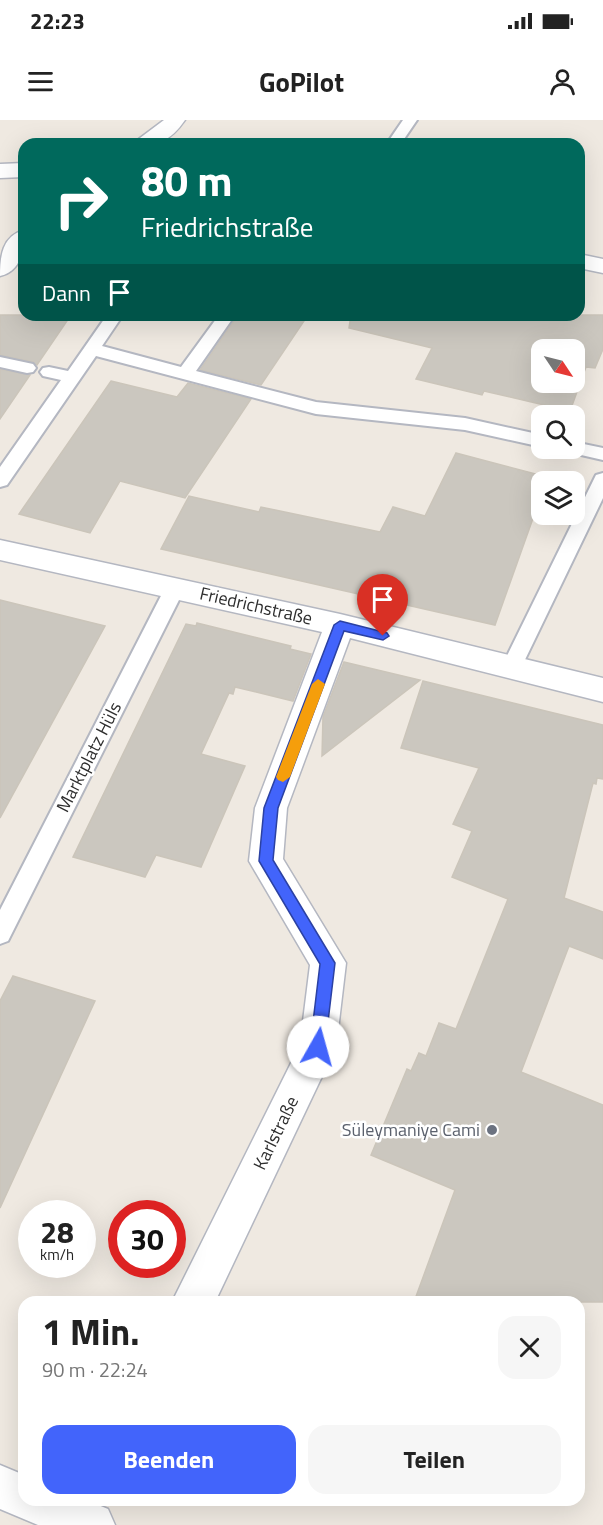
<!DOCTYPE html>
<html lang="de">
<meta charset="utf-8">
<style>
body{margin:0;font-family:"Titillium Web",sans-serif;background:#f6f6f6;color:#222;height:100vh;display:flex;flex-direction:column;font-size:22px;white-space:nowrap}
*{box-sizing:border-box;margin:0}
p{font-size:20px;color:#767676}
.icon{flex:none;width:33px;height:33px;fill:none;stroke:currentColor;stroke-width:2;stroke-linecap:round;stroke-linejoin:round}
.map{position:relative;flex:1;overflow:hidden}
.details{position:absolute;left:18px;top:1176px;width:567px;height:210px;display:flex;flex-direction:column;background:#fff;border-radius:18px;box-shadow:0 6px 24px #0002}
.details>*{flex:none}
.banner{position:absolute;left:18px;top:18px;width:567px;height:183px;border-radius:18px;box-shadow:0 6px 24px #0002;background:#00695c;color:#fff;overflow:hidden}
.needle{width:39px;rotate:125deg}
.tools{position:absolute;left:531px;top:219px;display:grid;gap:12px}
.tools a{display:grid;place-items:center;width:54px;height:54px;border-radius:12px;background:#fff;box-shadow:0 6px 24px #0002;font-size:30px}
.speed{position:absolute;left:18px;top:1080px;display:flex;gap:12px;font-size:30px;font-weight:700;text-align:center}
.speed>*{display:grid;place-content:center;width:78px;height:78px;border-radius:50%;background:#fff;box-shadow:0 6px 24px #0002;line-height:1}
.speed small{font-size:15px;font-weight:400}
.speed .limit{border:9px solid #d22;background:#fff;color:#111}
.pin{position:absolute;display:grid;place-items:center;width:51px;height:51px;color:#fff;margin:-62px -26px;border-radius:50% 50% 50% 0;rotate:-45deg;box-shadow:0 0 6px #0007}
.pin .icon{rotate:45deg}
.me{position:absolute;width:66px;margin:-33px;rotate:7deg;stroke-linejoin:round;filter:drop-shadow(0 0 4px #0008)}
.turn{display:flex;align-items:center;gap:21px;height:126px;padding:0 24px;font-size:27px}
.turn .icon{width:78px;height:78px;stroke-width:2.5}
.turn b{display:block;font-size:42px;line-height:51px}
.then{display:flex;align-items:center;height:57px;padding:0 24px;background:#0003;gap:12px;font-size:22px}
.round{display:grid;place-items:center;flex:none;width:63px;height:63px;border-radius:18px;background:#f6f6f6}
.overview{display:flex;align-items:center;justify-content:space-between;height:102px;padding:0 24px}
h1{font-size:36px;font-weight:700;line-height:45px}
.primary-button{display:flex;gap:12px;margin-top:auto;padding:12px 24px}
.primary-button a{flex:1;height:69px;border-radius:18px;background:#4264fb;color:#fff;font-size:24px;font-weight:700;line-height:69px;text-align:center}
.primary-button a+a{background:#f6f6f6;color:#222}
.status{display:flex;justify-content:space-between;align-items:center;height:42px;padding:0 30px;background:#fff;direction:ltr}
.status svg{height:16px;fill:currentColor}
header{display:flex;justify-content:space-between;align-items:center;height:78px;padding:0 24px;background:#fff;font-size:27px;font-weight:700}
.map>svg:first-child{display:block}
</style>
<div class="status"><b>22:23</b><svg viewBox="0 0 49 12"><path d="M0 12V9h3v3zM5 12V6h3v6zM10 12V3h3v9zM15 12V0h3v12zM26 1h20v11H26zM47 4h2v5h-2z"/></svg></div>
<header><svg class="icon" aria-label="menu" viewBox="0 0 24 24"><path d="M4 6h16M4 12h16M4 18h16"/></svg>GoPilot<svg class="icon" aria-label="person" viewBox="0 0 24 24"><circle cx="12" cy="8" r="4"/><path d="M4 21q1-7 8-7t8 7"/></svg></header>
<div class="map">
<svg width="603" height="1405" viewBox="0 0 603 1405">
<rect width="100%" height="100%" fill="#efe9e1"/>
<path fill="#cbc7bf" stroke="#cbc5ba" stroke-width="1.5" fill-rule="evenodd" d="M 0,195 L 71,195 L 37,245 L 33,242 L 0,235 Z
M 238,195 L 308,195 L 261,265 L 200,250 Z
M 351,195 L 603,195 L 603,229 L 595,248 L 586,247 L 570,291 L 484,271 L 482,275 L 416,259 L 432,228 L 349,208 ZM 542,230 L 574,230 L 574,262 L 542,262 Z
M 0,249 L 30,255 L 0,299 Z
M 111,261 L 177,277 L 188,263 L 251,279 L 185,378 L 120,361 L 90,413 L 19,394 Z
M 456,333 L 547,357 L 545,362 L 542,362 L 542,373 L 495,505 L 161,429 L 189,376 L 259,392 L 261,387 L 380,412 L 393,387 L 425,396 Z
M 0,480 L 105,506 L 0,698 Z
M 197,503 L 291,526 L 290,529 L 311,534 L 293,581 L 235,567 L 233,574 L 229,573 L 201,634 L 245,646 L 201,747 L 156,735 L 145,757 L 73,737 L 186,504 L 196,506 Z
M 344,542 L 420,560 L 322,636 L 323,597 Z
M 423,561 L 603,605 L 603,659 L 597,658 L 596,664 L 593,663 L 564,778 L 603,792 L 603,839 L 569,826 L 521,952 L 603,985 L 603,1182 L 414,1182 L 455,1070 L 371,1035 L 407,949 L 411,951 L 419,933 L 426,936 L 439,903 L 456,909 L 508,779 L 452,757 L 472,711 L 453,704 L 479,648 L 401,628 Z
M 13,856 L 95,881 L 0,1088 L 0,881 Z"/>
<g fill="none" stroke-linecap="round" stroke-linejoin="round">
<g stroke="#b4b7c1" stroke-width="4">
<path id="service" d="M 403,0 L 417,0 L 402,22 L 392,22 L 390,19 Z
M 107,195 L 123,195 L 102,226 L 181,247 L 219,195 L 235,195 L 196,251 L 316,282 L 465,298 L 542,315 L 542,327 L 465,310 L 316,294 L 96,236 L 7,365 L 0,367 L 0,347 L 61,260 L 43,256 L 40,252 L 43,248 L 49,247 L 68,251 Z
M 0,237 L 33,244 L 36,248 L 33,252 L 27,253 L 0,247 Z
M 574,322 L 603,328 L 603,340 L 568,332 L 565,328 L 574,328 Z
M 603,353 L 603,378 L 521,548 L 518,554 L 511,556 L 504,554 L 501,548 L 594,359 L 596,355 Z
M 175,461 L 182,463 L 185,468 L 8,821 L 0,824 L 0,790 L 165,468 L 168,463 Z"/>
</g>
<g stroke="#b4b7c1" stroke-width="3">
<path id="pedestrian" d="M 24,110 C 24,129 22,151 0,156 C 0,137 2,116 24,110 Z
M 579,134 L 603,139 L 603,153 L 579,148 Z"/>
</g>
<g stroke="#b4b7c1" stroke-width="3">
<path id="minor" d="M 164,0 L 185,0 C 169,23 159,24 132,24 Z
M 24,43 L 24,57 L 0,58 L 0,44 Z
M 0,420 L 340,494 L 603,558 L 603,582 L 350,518 L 287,688 L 283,739 L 346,843 L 336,927 L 215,1182 L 172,1182 L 300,925 L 310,845 L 249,741 L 255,688 L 322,512 L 0,440 Z
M 0,1345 L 24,1355 L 24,1380 L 86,1380 L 108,1389 L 115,1405 L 38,1405 L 0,1389 Z"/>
</g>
<use href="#service" fill="#fff" fill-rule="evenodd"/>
<use href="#pedestrian" fill="#fff" fill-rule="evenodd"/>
<use href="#minor" fill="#fff" fill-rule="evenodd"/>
</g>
<path fill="#4264fb" stroke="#2b41a3" stroke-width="1.5" d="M 340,501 L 387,513 L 389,516 L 383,520 L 344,511 L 278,688 L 273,740 L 335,843 L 325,927 L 323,932 L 318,935 L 312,932 L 310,927 L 320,844 L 259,741 L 264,688 L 334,505 Z"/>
<path fill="#f59e0b" d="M 318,559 L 325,564 L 290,657 L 283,662 L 278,660 L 276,657 L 312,564 Z"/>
<circle fill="#6b7280" stroke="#fff" stroke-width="2" cx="492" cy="1010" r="6"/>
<g text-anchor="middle" stroke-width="5" stroke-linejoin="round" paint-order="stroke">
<g font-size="18" fill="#2e2e2e" stroke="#fff">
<text transform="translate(256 486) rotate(13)" y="6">Friedrichstraße</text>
<text transform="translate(89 637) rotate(-63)" y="6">Marktplatz Hüls</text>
<text transform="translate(276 1013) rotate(-64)" y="6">Karlstraße</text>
</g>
<g font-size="18" fill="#5b616d" stroke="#fff" text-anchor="end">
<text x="480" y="1016">Süleymaniye Cami</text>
</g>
</g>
</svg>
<div class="tools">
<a><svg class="needle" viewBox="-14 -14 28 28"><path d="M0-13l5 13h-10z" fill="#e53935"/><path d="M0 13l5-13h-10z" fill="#767676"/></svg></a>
<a><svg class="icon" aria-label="search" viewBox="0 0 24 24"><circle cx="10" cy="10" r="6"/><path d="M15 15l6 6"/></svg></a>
<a><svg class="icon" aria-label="layers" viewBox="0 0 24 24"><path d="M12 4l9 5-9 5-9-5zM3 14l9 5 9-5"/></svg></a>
</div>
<div class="speed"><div>28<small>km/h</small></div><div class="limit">30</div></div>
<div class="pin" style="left:383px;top:516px;background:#d93025"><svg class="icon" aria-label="arrive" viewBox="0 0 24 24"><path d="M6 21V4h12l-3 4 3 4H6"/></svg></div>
<svg class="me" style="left:318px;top:927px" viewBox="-20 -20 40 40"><circle r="19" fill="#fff"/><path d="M0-13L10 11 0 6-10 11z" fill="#4264fb"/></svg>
<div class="banner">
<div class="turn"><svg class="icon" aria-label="right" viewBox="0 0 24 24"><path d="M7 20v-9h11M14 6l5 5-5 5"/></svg><div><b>80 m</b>Friedrichstraße</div></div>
<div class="then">Dann<svg class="icon" aria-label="arrive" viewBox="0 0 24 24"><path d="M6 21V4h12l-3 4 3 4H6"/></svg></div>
</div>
<section class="details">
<div class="overview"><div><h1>1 Min.</h1><p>90 m · 22:24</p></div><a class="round"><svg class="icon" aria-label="close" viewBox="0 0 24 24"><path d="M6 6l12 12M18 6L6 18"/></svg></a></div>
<div class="primary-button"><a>Beenden</a><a>Teilen</a></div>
</section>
</div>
